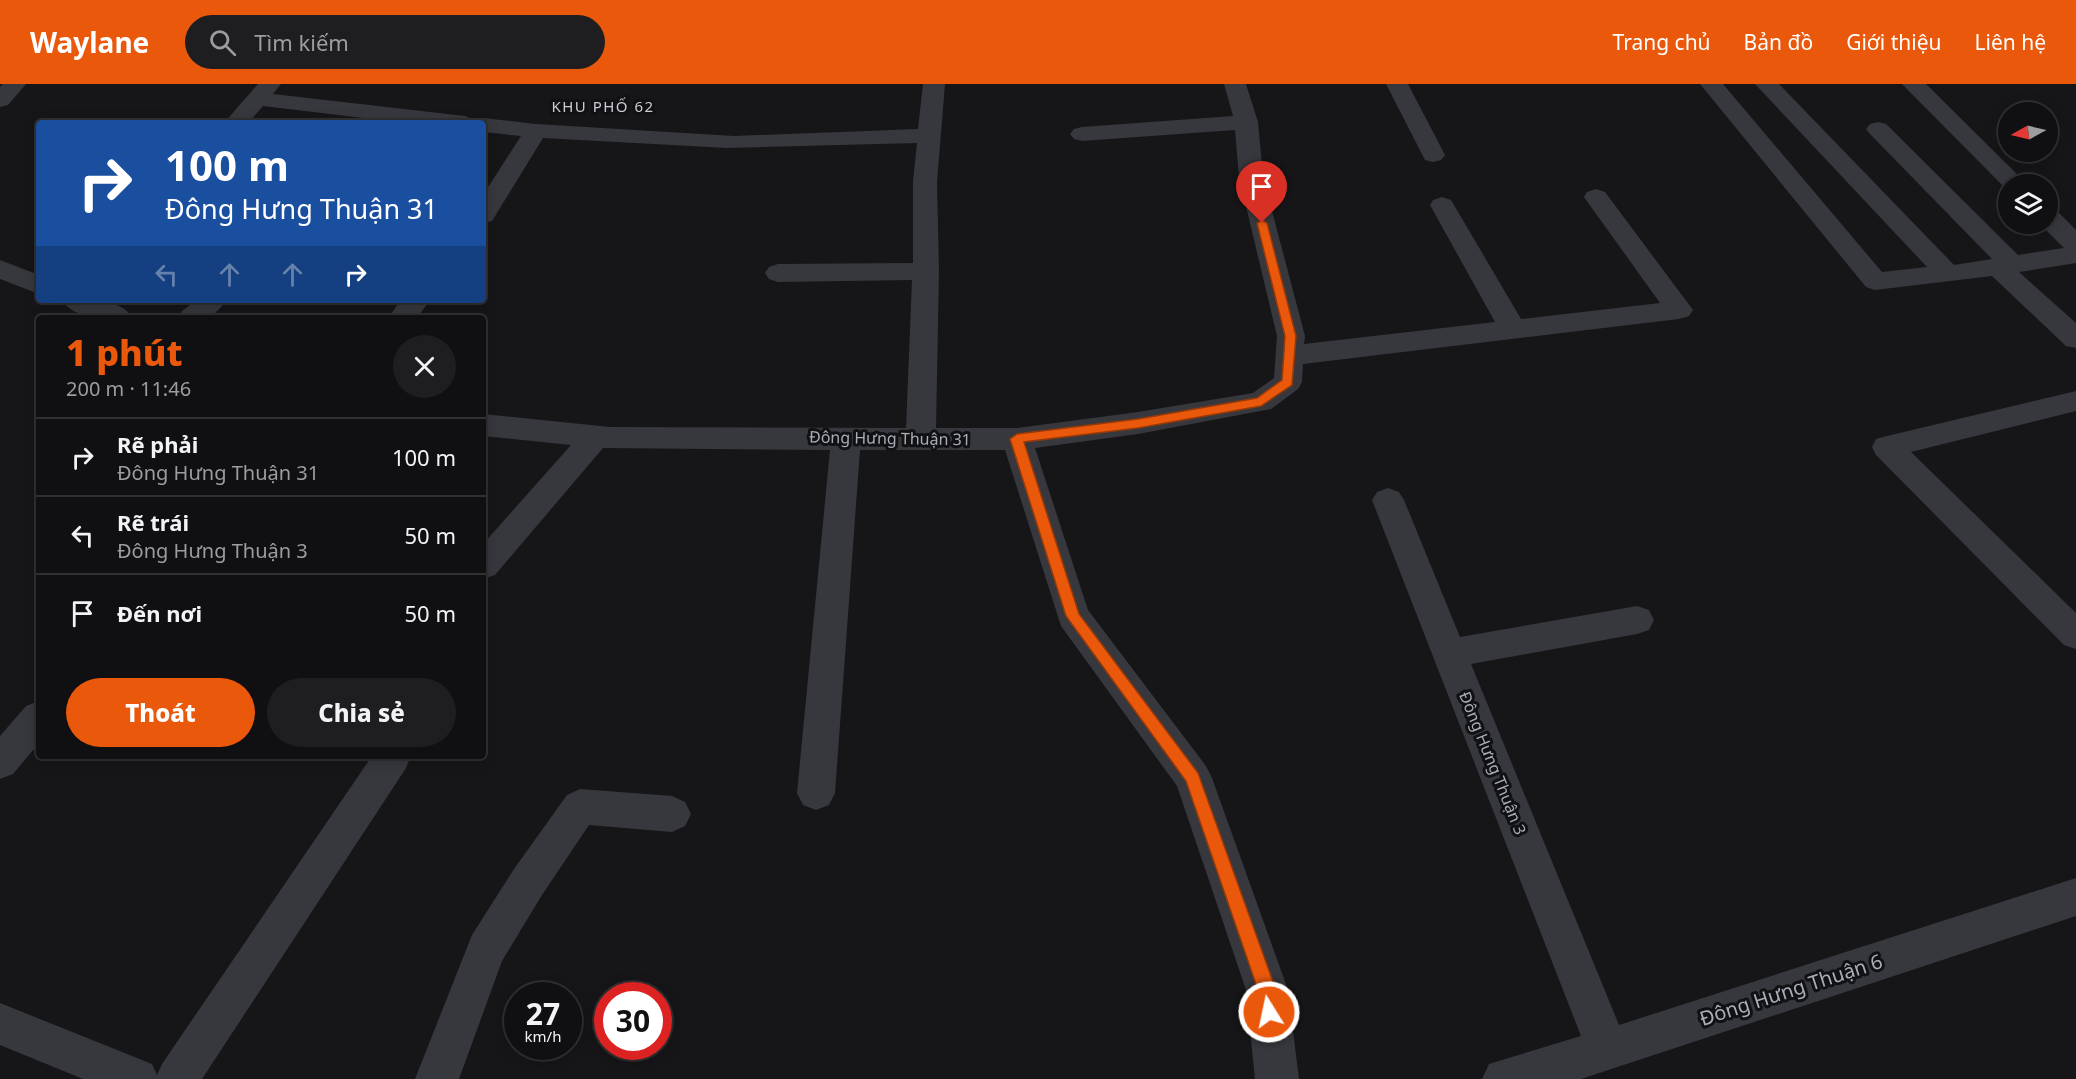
<!DOCTYPE html>
<html lang="vi">
<meta charset="utf-8">
<style>
body{margin:0;font-family:"Noto Sans",sans-serif;background:#1e1e20;color:#f1f3f6;height:100vh;display:flex;flex-direction:column;font-size:22px;white-space:nowrap}
*{box-sizing:border-box;margin:0}
p{font-size:20px;color:#9c9d9f}
.icon{flex:none;width:33px;height:33px;fill:none;stroke:currentColor;stroke-width:2;stroke-linecap:round;stroke-linejoin:round}
.map{position:relative;flex:1;overflow:hidden}
.details{position:absolute;left:36px;top:231px;width:450px;height:444px;display:flex;flex-direction:column;background:#101012;border-radius:6px;box-shadow:0 3px 15px #0003,0 0 0 2px #303032}
.details>*{flex:none}
.top-card{position:absolute;left:36px;top:36px;width:450px;height:183px;border-radius:6px;box-shadow:0 3px 15px #0003,0 0 0 2px #303032;background:#1a4fa0;color:#fff;overflow:hidden}
.needle{width:39px;rotate:262deg}
.tools{position:absolute;left:1998px;top:18px;display:grid;gap:12px}
.tools a{display:grid;place-items:center;width:60px;height:60px;border-radius:50%;background:#101012;box-shadow:0 3px 15px #0003,0 0 0 2px #303032;font-size:30px}
.speed{position:absolute;left:504px;top:898px;display:flex;gap:12px;font-size:30px;font-weight:700;text-align:center}
.speed>*{display:grid;place-content:center;width:78px;height:78px;border-radius:50%;background:#101012;box-shadow:0 3px 15px #0003,0 0 0 2px #303032;line-height:1}
.speed small{font-size:15px;font-weight:400}
.speed .limit{border:9px solid #d22;background:#fff;color:#111}
.pin{position:absolute;display:grid;place-items:center;width:51px;height:51px;color:#fff;margin:-62px -26px;border-radius:50% 50% 50% 0;rotate:-45deg;box-shadow:0 0 6px #0007}
.pin .icon{rotate:45deg}
.me{position:absolute;width:66px;margin:-33px;rotate:350deg;stroke-linejoin:round;filter:drop-shadow(0 0 4px #0008)}
.turn{display:flex;align-items:center;gap:21px;height:126px;padding:0 30px;font-size:27px}
.turn .icon{width:78px;height:78px;stroke-width:2.5}
.turn b{display:block;font-size:42px;line-height:51px}
.lanes{display:flex;align-items:center;height:57px;padding:0 30px;background:#0003;justify-content:center;gap:30px;direction:ltr}
.lanes .off{opacity:.35}
.round{display:grid;place-items:center;flex:none;width:63px;height:63px;border-radius:32px;background:#1e1e20}
.head{display:flex;align-items:center;justify-content:space-between;height:102px;padding:0 30px}
h1{font-size:36px;font-weight:800;line-height:45px;color:#ea580c}
.button{display:flex;gap:12px;margin-top:auto;padding:12px 30px}
.button a{flex:1;height:69px;border-radius:36px;background:#ea580c;color:#fff;font-size:24px;font-weight:800;line-height:69px;text-align:center}
.button a+a{background:#1e1e20;color:#f1f3f6}
ul{padding:0;list-style:none}
li{display:flex;align-items:center;gap:18px;height:78px;padding:0 30px;border-top:2px solid #303032}
li div{flex:1}
li b{display:block;font-size:22px}
li em{font-style:normal}
header{display:flex;align-items:center;gap:36px;box-sizing:border-box;height:84px;padding:0 30px;background:#ea580c;color:#fff}
header strong{font-size:28px}
nav{display:flex;gap:33px;margin-inline-start:auto;font-size:21px}
.search{width:420px;height:54px;background:#1e1e20;display:flex;align-items:center;gap:15px;box-sizing:border-box;padding:0 21px;border-radius:33px;color:#9c9d9f;font-size:22px}
.map>svg:first-child{display:block}
</style>
<header>
<strong>Waylane</strong>
<div class="search"><svg class="icon" aria-label="search" viewBox="0 0 24 24"><circle cx="10" cy="10" r="6"/><path d="M15 15l6 6"/></svg>Tìm kiếm</div>
<nav><a>Trang chủ</a><a>Bản đồ</a><a>Giới thiệu</a><a>Liên hệ</a></nav>
</header>
<div class="map">
<svg width="2076" height="995" viewBox="0 0 2076 995">
<rect width="100%" height="100%" fill="#161618"/>
<g fill="none" stroke-linecap="round" stroke-linejoin="round">
<path fill="#37383d" fill-rule="evenodd" d="M 3,0 L 26,0 L 8,21 L 0,23 L 0,3 Z
M 258,0 L 281,0 L 273,10 L 465,32 L 475,36 L 483,34 L 536,40 L 734,52 L 918,45 L 923,0 L 945,0 L 937,98 L 939,187 L 936,344 L 1017,344 L 1138,328 L 1253,309 L 1274,294 L 1277,252 L 1239,93 L 1235,46 L 1082,57 L 1074,55 L 1070,50 L 1074,45 L 1082,43 L 1233,32 L 1224,0 L 1246,0 L 1258,38 L 1263,93 L 1305,252 L 1304,260 L 1495,238 L 1430,121 L 1433,116 L 1442,113 L 1451,116 L 1454,121 L 1521,235 L 1660,219 L 1584,113 L 1587,108 L 1596,105 L 1605,108 L 1693,226 L 1689,232 L 1679,235 L 1303,280 L 1302,298 L 1298,305 L 1271,325 L 1138,350 L 1035,364 L 1088,526 L 1206,682 L 1212,694 L 1288,906 L 1299,995 L 1255,995 L 1246,906 L 1177,702 L 1061,542 L 1005,366 L 860,366 L 835,709 L 829,721 L 816,726 L 803,721 L 797,709 L 830,366 L 603,364 L 495,491 L 483,495 L 483,460 L 571,361 L 483,352 L 483,330 L 610,343 L 906,344 L 912,196 L 778,198 L 769,195 L 765,189 L 769,183 L 778,180 L 913,179 L 913,98 L 917,59 L 727,64 L 543,54 L 492,137 L 483,139 L 483,111 L 521,52 L 483,48 L 483,39 L 405,39 L 263,22 L 248,39 L 224,39 Z
M 1386,0 L 1408,0 L 1445,71 L 1441,76 L 1433,78 L 1425,76 Z
M 1700,0 L 1723,0 L 1882,188 L 1927,183 L 1755,0 L 1779,0 L 1954,181 L 1992,175 L 1870,50 L 1866,45 L 1870,40 L 1878,38 L 1886,40 L 2018,171 L 2064,164 L 2040,140 L 2048,140 L 2048,125 L 2057,127 L 2076,146 L 2076,179 L 2019,188 L 2076,239 L 2076,264 L 2066,262 L 1992,192 L 1875,206 L 1866,203 Z
M 1902,0 L 1926,0 L 2027,100 L 2008,100 L 2008,106 L 2006,105 Z
M 0,176 L 39,191 L 39,210 L 0,195 Z
M 62,216 C 84,216 119,212 133,234 C 111,234 76,238 62,216 Z
M 197,216 L 228,216 L 210,234 L 178,234 L 182,227 Z
M 401,216 L 430,216 L 417,234 L 388,234 Z
M 2076,307 L 2076,327 L 1911,368 L 2076,529 L 2076,565 L 2064,561 L 1876,371 L 1872,363 L 1876,355 L 1887,352 Z
M 1388,404 L 1399,408 L 1404,416 L 1460,553 L 1637,522 L 1649,526 L 1654,536 L 1649,546 L 1637,550 L 1471,580 L 1619,941 L 2076,794 L 2076,832 L 1581,995 L 1482,995 L 1489,980 L 1581,952 L 1372,416 L 1377,408 Z
M 39,617 L 39,659 L 13,690 L 0,695 L 0,652 L 26,622 Z
M 372,672 L 411,672 L 406,684 L 202,995 L 83,995 L 0,961 L 0,919 L 152,980 L 157,991 L 162,980 Z
M 580,705 L 672,712 L 685,718 L 691,730 L 685,742 L 672,748 L 589,741 L 542,811 L 502,877 L 459,995 L 415,995 L 472,851 L 514,785 L 567,711 Z"/>
</g>
<path fill="#ea580c" stroke="#983908" stroke-width="1.5" d="M 1262,136 L 1267,139 L 1296,252 L 1292,301 L 1261,322 L 1138,344 L 1024,358 L 1079,530 L 1198,689 L 1276,906 L 1278,928 L 1276,934 L 1269,937 L 1263,934 L 1258,906 L 1186,697 L 1066,532 L 1010,355 L 1017,350 L 1138,335 L 1257,314 L 1282,296 L 1285,252 L 1257,139 Z"/>
<g text-anchor="middle" stroke-width="6" stroke-linejoin="round" paint-order="stroke">
<g font-size="15" letter-spacing="1.5" fill="#c9ccd4" stroke="#111113">
<text x="603" y="28">KHU PHỐ 62</text>
</g>
<g font-size="16" fill="#a8adb8" stroke="#111113">
<text transform="translate(890 354) rotate(1)" y="6">Đông Hưng Thuận 31</text>
<text transform="translate(1493 679) rotate(68)" y="6">Đông Hưng Thuận 3</text>
</g>
<g font-size="20" fill="#a8adb8" stroke="#111113">
<text transform="translate(1791 906) rotate(-18)" y="7">Đông Hưng Thuận 6</text>
</g>
</g>
</svg>
<div class="tools">
<a><svg class="needle" viewBox="-14 -14 28 28"><path d="M0-13l5 13h-10z" fill="#e53935"/><path d="M0 13l5-13h-10z" fill="#9c9d9f"/></svg></a>
<a><svg class="icon" aria-label="layers" viewBox="0 0 24 24"><path d="M12 4l9 5-9 5-9-5zM3 14l9 5 9-5"/></svg></a>
</div>
<div class="speed"><div>27<small>km/h</small></div><div class="limit">30</div></div>
<div class="pin" style="left:1262px;top:139px;background:#d93025"><svg class="icon" aria-label="arrive" viewBox="0 0 24 24"><path d="M6 21V4h12l-3 4 3 4H6"/></svg></div>
<svg class="me" style="left:1269px;top:928px" viewBox="-20 -20 40 40"><circle r="17" fill="#ea580c" stroke="#fff" stroke-width="3"/><path d="M0-11L8 9 0 5-8 9z" fill="#fff"/></svg>
<div class="top-card">
<div class="turn"><svg class="icon" aria-label="right" viewBox="0 0 24 24"><path d="M7 20v-9h11M14 6l5 5-5 5"/></svg><div><b>100 m</b>Đông Hưng Thuận 31</div></div>
<div class="lanes"><svg class="icon off" aria-label="left" viewBox="0 0 24 24"><path d="M17 20v-9H6M10 6l-5 5 5 5"/></svg><svg class="icon off" aria-label="ahead" viewBox="0 0 24 24"><path d="M12 20V5M6 11l6-6 6 6"/></svg><svg class="icon off" aria-label="ahead" viewBox="0 0 24 24"><path d="M12 20V5M6 11l6-6 6 6"/></svg><svg class="icon" aria-label="right" viewBox="0 0 24 24"><path d="M7 20v-9h11M14 6l5 5-5 5"/></svg></div>
</div>
<section class="details">
<div class="head"><div><h1>1 phút</h1><p>200 m · 11:46</p></div><a class="round"><svg class="icon" aria-label="close" viewBox="0 0 24 24"><path d="M6 6l12 12M18 6L6 18"/></svg></a></div>
<ul>
<li><svg class="icon" aria-label="right" viewBox="0 0 24 24"><path d="M7 20v-9h11M14 6l5 5-5 5"/></svg><div><b>Rẽ phải</b><p>Đông Hưng Thuận 31</p></div><em>100 m</em></li>
<li><svg class="icon" aria-label="left" viewBox="0 0 24 24"><path d="M17 20v-9H6M10 6l-5 5 5 5"/></svg><div><b>Rẽ trái</b><p>Đông Hưng Thuận 3</p></div><em>50 m</em></li>
<li><svg class="icon" aria-label="arrive" viewBox="0 0 24 24"><path d="M6 21V4h12l-3 4 3 4H6"/></svg><div><b>Đến nơi</b></div><em>50 m</em></li>
</ul>
<div class="button"><a>Thoát</a><a>Chia sẻ</a></div>
</section>
</div>
